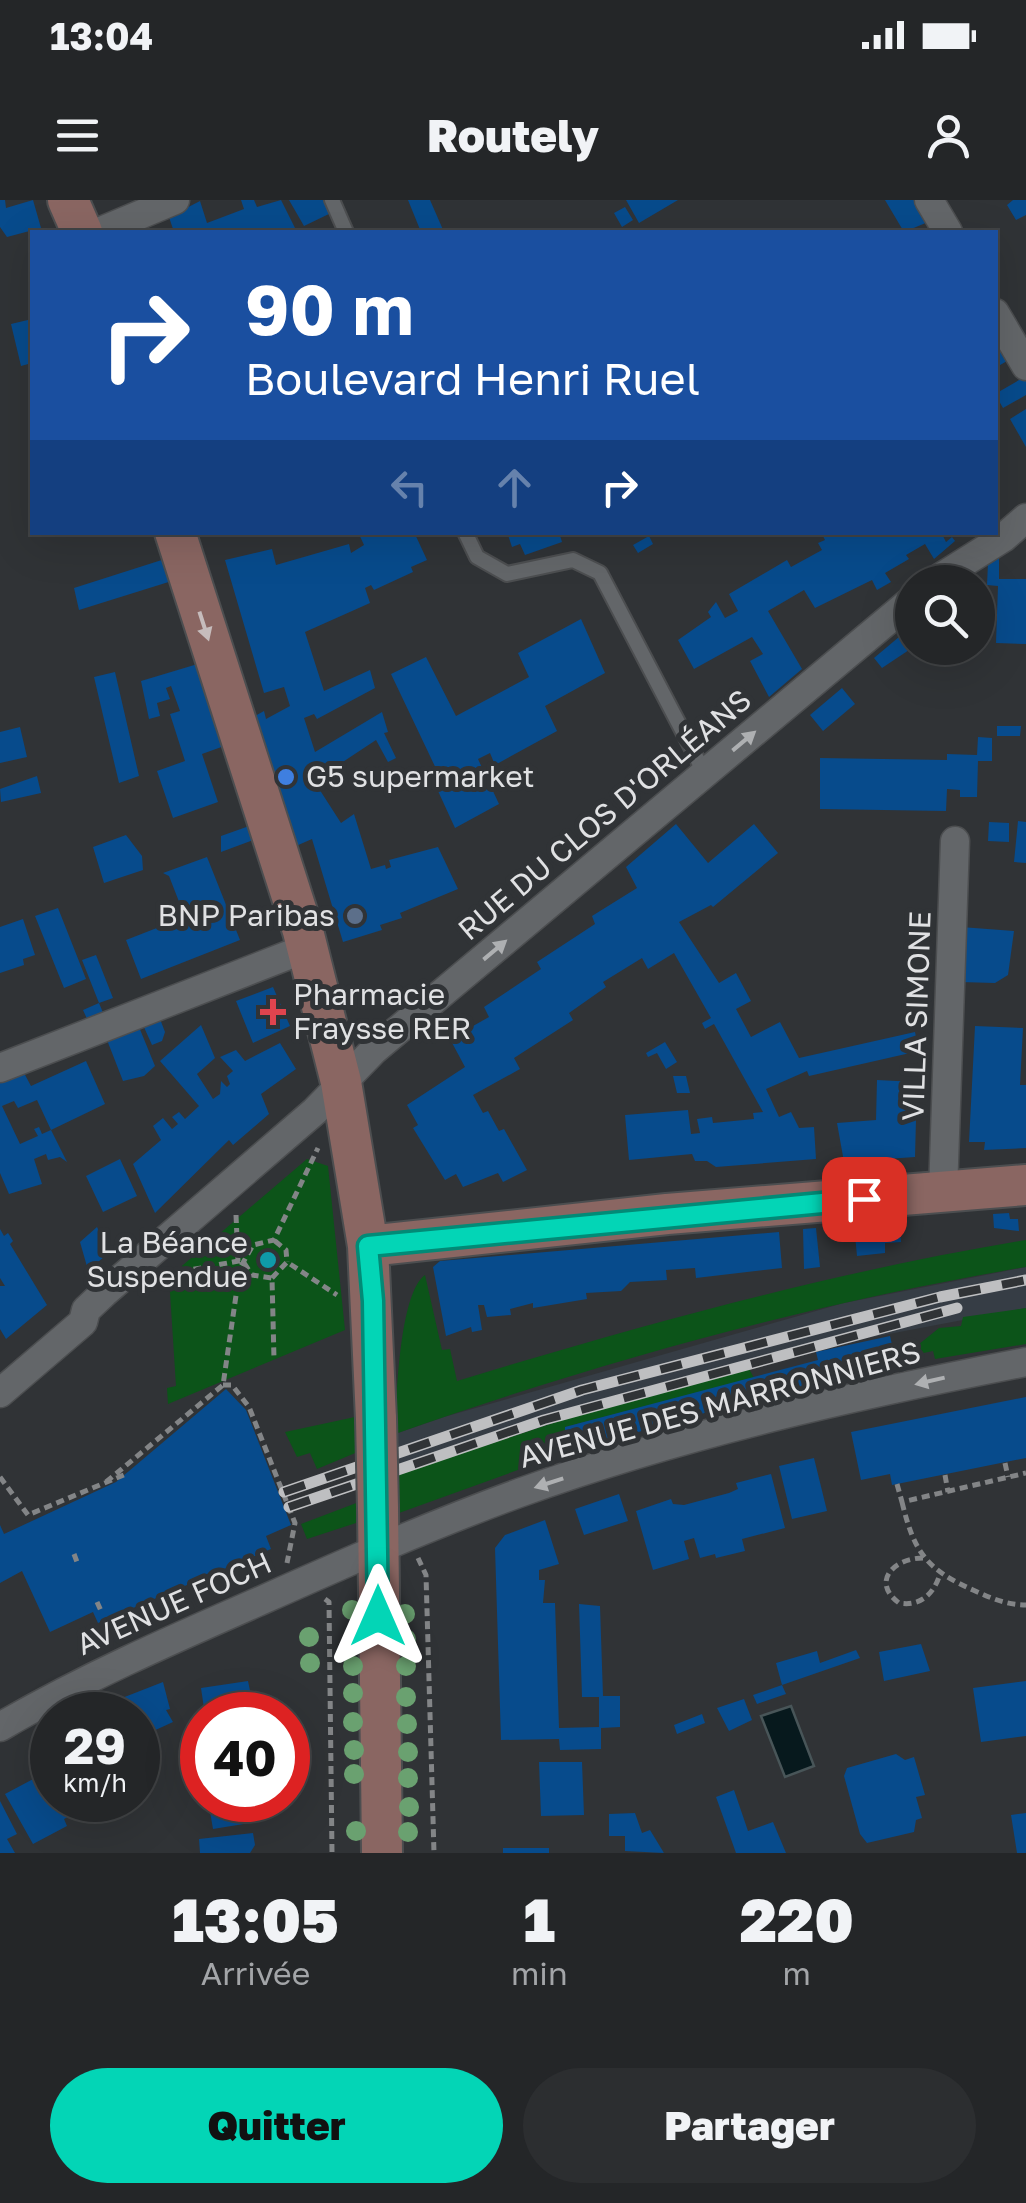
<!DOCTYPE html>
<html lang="fr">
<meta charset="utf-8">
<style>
body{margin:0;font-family:"Golos Text",sans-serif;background:#2c2e30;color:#f1f3f6;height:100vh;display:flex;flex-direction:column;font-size:38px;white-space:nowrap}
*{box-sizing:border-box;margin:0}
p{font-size:32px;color:#a3a5a8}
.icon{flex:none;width:55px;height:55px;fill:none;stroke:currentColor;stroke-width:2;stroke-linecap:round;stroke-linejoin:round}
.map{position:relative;height:1653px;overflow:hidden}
.sheet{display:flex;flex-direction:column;background:#242628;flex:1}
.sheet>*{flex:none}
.banner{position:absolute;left:30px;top:30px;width:968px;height:305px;border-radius:0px;box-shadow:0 10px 40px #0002,0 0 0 2px #414345;background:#1a4fa0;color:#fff;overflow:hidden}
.controls{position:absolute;left:895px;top:365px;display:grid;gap:20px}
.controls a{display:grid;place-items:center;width:100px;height:100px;border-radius:50%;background:#242628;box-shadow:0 10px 40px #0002,0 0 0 2px #414345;font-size:50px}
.speed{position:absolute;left:30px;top:1492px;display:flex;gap:20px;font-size:50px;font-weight:700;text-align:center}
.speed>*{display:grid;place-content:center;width:130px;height:130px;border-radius:50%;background:#242628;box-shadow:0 10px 40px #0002,0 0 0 2px #414345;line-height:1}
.speed small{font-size:25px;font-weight:400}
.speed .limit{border:15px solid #d22;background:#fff;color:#111}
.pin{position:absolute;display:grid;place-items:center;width:85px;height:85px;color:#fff;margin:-42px;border-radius:20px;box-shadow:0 5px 15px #0006}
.me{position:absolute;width:110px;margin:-55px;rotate:0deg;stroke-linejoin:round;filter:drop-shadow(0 0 8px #0008)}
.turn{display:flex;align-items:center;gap:35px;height:210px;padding:0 50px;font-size:45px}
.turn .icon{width:130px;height:130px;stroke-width:2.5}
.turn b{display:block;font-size:70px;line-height:85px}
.lanes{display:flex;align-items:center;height:95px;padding:0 50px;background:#0003;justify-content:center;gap:50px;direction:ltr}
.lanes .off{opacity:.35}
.eta{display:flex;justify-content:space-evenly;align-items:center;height:170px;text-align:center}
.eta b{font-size:60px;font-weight:800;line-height:70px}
.action{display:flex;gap:20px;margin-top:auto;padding:20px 50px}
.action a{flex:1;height:115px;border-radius:60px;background:#03d5b6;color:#111;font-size:40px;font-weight:800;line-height:115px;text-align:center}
.action a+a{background:#2c2e30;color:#f1f3f6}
.status{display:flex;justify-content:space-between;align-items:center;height:70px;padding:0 50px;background:#242628;direction:ltr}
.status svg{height:28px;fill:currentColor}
header{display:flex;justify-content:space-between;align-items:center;height:130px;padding:0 50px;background:#242628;font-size:45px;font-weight:800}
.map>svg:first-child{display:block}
</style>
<div class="status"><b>13:04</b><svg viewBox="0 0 49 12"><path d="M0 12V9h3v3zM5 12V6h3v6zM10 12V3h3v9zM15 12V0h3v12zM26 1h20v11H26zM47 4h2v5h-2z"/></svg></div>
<header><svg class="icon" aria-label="menu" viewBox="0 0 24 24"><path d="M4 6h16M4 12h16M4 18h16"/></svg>Routely<svg class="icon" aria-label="person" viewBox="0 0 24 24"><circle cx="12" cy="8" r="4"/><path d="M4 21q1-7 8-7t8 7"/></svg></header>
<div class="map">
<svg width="1026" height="1653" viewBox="0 0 1026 1653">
<rect width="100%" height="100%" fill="#303336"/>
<path fill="#363d45" d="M 1026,1067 L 1026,1108 L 815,1148 L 611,1204 L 396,1275 L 395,1234 L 444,1217 L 844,1103 Z"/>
<path fill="#0c5419" d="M 307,959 L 328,966 L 345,1130 L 168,1204 L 167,1188 L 176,1186 L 169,1077 Z
M 1026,1040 L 1026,1067 C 813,1103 599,1162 395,1234 C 396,1203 399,1093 425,1075 L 442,1150 L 450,1149 L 457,1181 C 644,1124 833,1072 1026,1040 Z
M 1026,1108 L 1026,1144 L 935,1159 L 933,1151 L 914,1155 L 913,1149 L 939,1128 L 961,1126 L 963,1117 Z
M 748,1167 L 754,1178 L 565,1227 L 565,1253 L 399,1313 L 396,1275 L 611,1204 Z
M 355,1217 L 360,1251 L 317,1269 L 310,1253 L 297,1257 L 285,1232 Z
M 359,1302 L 356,1323 L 307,1339 L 301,1324 Z"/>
<path fill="#07191d" stroke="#485558" stroke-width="2.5" d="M 791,1506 L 814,1566 L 785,1577 L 761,1516 Z"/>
<path fill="#074b8c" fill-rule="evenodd" d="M 0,0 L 5,0 L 6,8 L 33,0 L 41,28 L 7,37 L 0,27 Z
M 241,0 L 254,0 L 257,7 L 281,0 L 297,32 L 174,32 L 169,17 L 200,1 L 207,23 L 244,9 Z
M 289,0 L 326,0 L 331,13 L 304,26 Z
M 408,0 L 430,0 L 444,32 L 421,32 Z
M 626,0 L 678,0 L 639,23 Z
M 885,0 L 916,0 L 928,22 L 904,32 Z
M 1013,0 L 1026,0 L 1026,15 L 1016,20 L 1007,5 Z
M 625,7 L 633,20 L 622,27 L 614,13 Z
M 32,119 L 32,163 L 21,166 L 11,124 Z
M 995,139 L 1007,161 L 995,168 Z
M 1026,176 L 1026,195 L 1003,208 L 995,194 Z
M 1026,209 L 1026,247 L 1010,219 Z
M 358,332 L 414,332 L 427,360 L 411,367 L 413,372 L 374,390 L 371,385 L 365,388 L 370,403 L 305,432 L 324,491 L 370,470 L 375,488 L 317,519 L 314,514 L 304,518 L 315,552 L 382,512 L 388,532 L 384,533 L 396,558 L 388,562 L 376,540 L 314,581 L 341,623 L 354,614 L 371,669 L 385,665 L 386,669 L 391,667 L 389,660 L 438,647 L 458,689 L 400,713 L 402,718 L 380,725 L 382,730 L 343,742 L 312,639 L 296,646 L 255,516 L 264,511 L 266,519 L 290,506 L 284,487 L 264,493 L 225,360 L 272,349 L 276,365 L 349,344 L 351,353 L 364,345 Z
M 507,332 L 559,332 L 562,342 L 525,355 L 520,344 L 512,347 Z
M 821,332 L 941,332 L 946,342 L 952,337 L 955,341 L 934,359 L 925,344 L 906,355 L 909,359 L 885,373 L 891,382 L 877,390 L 872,380 L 815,408 L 804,390 L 768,411 L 802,469 L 769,497 L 750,461 L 763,454 L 752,437 L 694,469 L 678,440 L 711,417 L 708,412 L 716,402 L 725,418 L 738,411 L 729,394 L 787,360 L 791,367 L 822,350 L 818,343 L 825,340 Z
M 649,336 L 653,344 L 638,353 L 633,345 Z
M 999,353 L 999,379 L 1026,379 L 1026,444 L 996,443 L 998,386 L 987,385 L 988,363 Z
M 168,358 L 175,380 L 79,410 L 74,388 Z
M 978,403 L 994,403 L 992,437 L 978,437 Z
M 581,419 L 605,473 L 545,506 L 557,531 L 495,565 L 490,553 L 478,559 L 499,604 L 455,628 L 433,580 L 440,577 L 391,474 L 426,457 L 456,516 L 529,477 L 518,453 Z
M 912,426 L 912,448 L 882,468 L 874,458 Z
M 201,463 L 227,545 L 202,554 L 218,602 L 173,618 L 157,571 L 185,561 L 170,514 L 180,511 L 171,486 L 166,488 L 170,499 L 157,503 L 160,516 L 149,519 L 141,481 Z
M 115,472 L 139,576 L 119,583 L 94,477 Z
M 842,488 L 855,504 L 823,531 L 810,515 Z
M 997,526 L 1021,526 L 1020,536 L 997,536 Z
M 20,527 L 27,557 L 0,563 L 0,532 Z
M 978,537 L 992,538 L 992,561 L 978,561 L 977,597 L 960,597 L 960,590 L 947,589 L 946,611 L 820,609 L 820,558 L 947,560 L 947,554 L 977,555 Z
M 37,576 L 41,593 L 1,602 L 0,589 Z
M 1018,621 L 1026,622 L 1026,663 L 1014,662 Z
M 989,622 L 1009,623 L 1009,642 L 988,641 Z
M 676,624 L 708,663 L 754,624 L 778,653 L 713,707 L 711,705 L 679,722 L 719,783 L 736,773 L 751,801 L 736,809 L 751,837 L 780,822 L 799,858 L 915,832 L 919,851 L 809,876 L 807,871 L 766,889 L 779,917 L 791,912 L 799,928 L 814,927 L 816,959 L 716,967 L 707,961 L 695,961 L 692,954 L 629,960 L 625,915 L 688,910 L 691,934 L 700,933 L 697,919 L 712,917 L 713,923 L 754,919 L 753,913 L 763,912 L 714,824 L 705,829 L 702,823 L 711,818 L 674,753 L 648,769 L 642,758 L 603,782 L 606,787 L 569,813 L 573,820 L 514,858 L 520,869 L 473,895 L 483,913 L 488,911 L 499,931 L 504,929 L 527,970 L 503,982 L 498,973 L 463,987 L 456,974 L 445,980 L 413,928 L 418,925 L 407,905 L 465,867 L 450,839 L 489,817 L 484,807 L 541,769 L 537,762 L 595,724 L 592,716 L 637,688 L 626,667 Z
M 252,625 L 256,639 L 221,652 L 221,636 Z
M 126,635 L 142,656 L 143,670 L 104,683 L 93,647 Z
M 207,657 L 240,740 L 141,779 L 126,740 L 185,717 L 169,676 L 163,673 Z
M 58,708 L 86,779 L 64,788 L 35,716 Z
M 23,719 L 35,755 L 23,759 L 24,765 L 0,773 L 0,727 Z
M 961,727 L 1014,731 L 1008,775 L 995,783 L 960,782 Z
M 96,755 L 113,798 L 99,803 L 104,815 L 88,821 L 83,810 L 99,803 L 82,760 Z
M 273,787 L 290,826 L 253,843 L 236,801 Z
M 160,819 L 165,832 L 162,841 L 152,845 L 143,825 Z
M 201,825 L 215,858 L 197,874 L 213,899 L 220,894 L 221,881 L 227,887 L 230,884 L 227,876 L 233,871 L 220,857 L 236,850 L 245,861 L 280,843 L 296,869 L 261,894 L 269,914 L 233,945 L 229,940 L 155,1013 L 133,964 L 161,940 L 153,926 L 163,918 L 172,929 L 178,924 L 172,917 L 179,912 L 185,919 L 199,906 L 160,861 Z
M 975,826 L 1023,828 L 1020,885 L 1026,885 L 1026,948 L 984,950 L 985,942 L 969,942 Z
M 139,827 L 155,866 L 144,876 L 123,881 L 107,840 Z
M 665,842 L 677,862 L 666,869 L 657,853 L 648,857 L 646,853 Z
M 86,861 L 105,904 L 51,930 L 67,962 L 60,957 L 48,960 L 46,954 L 34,959 L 42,984 L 9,994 L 0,973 L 0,882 L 24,873 L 31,886 ZM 37,900 L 51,930 L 42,934 L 39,927 L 34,929 L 38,936 L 20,944 L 2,906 L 14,901 L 18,908 Z
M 673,876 L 686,876 L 690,893 L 677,893 Z
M 877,880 L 917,882 L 915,957 L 844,962 L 837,923 L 876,920 Z
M 120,959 L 137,996 L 103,1012 L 86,976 Z
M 1009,1013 L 1010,1019 L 1018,1019 L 1019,1031 L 994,1028 L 993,1014 Z
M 899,1021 L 901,1042 L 885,1043 L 885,1053 L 857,1056 L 854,1025 Z
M 97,1027 L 109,1053 L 88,1070 L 80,1042 Z
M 816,1028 L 820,1067 L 804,1069 L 803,1029 Z
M 0,1029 L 4,1036 L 8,1033 L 13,1041 L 10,1044 L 47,1105 L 6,1139 L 0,1129 L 0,1086 L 5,1086 L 0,1078 Z
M 779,1032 L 782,1068 L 696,1078 L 695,1068 L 666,1070 L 667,1080 L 630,1082 L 621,1091 L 586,1093 L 587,1099 L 533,1108 L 533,1103 L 510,1109 L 511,1115 L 487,1117 L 484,1105 L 478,1105 L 482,1130 L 472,1132 L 471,1127 L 446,1136 L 433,1067 L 440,1061 Z
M 890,1136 L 897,1166 L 743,1202 L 565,1253 L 565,1227 L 818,1160 L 816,1152 Z
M 226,1189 L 246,1210 L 291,1325 L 266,1336 L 271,1349 L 98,1423 L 93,1412 L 50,1432 L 22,1371 L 0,1383 L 0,1325 L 4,1334 L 116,1282 Z
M 1026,1197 L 1026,1258 L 892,1285 L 890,1274 L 861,1280 L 851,1232 Z
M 814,1258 L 827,1311 L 792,1319 L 779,1266 Z
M 771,1274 L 785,1328 L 742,1339 L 745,1351 L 716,1358 L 715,1354 L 700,1358 L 694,1338 L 684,1341 L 689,1359 L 653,1370 L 636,1311 L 671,1299 L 673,1304 L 684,1305 L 729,1293 L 738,1289 L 736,1283 Z
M 619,1294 L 628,1321 L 584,1335 L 575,1309 Z
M 545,1320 L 559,1364 L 539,1370 L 539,1380 L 545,1380 L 543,1403 L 555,1403 L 559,1528 L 599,1527 L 599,1497 L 582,1497 L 579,1404 L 600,1406 L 603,1496 L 620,1496 L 620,1527 L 601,1528 L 601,1549 L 560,1550 L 559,1539 L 501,1540 L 495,1348 L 505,1335 Z
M 921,1444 L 930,1471 L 884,1481 L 879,1452 Z
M 856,1450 L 860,1458 L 782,1485 L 786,1494 L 757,1504 L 753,1495 L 782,1485 L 776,1463 L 817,1451 L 820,1463 Z
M 248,1481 L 255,1515 L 205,1515 L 201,1488 Z
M 1026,1481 L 1026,1536 L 981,1542 L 973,1488 Z
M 163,1482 L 170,1509 L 166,1510 L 173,1522 L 138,1538 L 138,1515 L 100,1515 L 124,1503 L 122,1498 Z
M 744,1499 L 752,1520 L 729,1531 L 717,1508 Z
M 702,1514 L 705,1523 L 677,1534 L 674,1525 Z
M 896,1554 L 905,1560 L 914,1557 L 925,1595 L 916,1597 L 922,1618 L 916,1620 L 914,1632 L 867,1643 L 860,1634 L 844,1576 L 847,1568 Z
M 539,1562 L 582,1562 L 584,1615 L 541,1616 Z
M 52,1569 L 52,1600 L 72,1600 L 77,1612 L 64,1619 L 67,1626 L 33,1644 L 5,1594 Z
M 734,1590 L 748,1631 L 773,1622 L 786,1653 L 736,1653 L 716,1597 Z
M 208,1600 L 258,1600 L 262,1621 L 213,1629 Z
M 0,1601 L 17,1634 L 7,1639 L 15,1653 L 0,1653 Z
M 635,1613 L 642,1633 L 650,1630 L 664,1653 L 625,1651 L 625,1636 L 609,1636 L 609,1614 Z
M 1026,1613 L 1026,1653 L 1017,1653 L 1011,1615 Z
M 253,1633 L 255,1645 L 250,1653 L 200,1653 L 199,1639 Z
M 503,1648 L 549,1648 L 549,1653 L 503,1653 Z"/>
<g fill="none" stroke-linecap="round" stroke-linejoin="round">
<g stroke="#4c4e50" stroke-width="18">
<path id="lane" d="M 332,0 L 346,32
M 465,332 L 477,357 L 507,374 L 573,360 L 600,373 L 705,574"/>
</g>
<g stroke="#4c4e50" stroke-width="31">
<path id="street" d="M 929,0 L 948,32
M 99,32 L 175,0
M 995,113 L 1026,166
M 933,382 L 1003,338 L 1026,318
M 0,868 L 304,749
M 943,992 L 955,641
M 0,1193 L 83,1122 L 86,1110 L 104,1093 L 315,911 L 374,850 L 912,400
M 0,1527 C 84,1478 171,1440 260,1401 C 345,1363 431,1325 519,1293 C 682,1234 856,1195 1026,1162"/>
</g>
<g stroke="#4c4e50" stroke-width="44">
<path id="secondary" d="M 68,0 L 82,32
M 175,332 L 303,731 L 341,882 L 368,1046 L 376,1219
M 368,1046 L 667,1014 L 1026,985
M 378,1308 L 382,1653"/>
</g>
<path stroke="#838587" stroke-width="5" stroke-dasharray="8 5" stroke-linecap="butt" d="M 236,1015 L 238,1061
M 275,1041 L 286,1050 L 287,1062
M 244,1063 L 252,1075 L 272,1078 L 274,1159
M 168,1074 L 244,1060
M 272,1078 L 287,1062 L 337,1095
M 223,1185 L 232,1185 L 249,1207 L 295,1323 L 287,1363
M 1005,1263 L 1008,1277
M 945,1275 L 948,1292
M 0,1277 L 28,1315 L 126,1274
M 106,1282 L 223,1185 L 240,1068 L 253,1045 L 274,1040 L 318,948
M 897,1284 L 902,1302 L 1026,1273
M 902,1302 C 914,1352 926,1369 973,1390 C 991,1398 1006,1405 1026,1405
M 74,1354 L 77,1362
M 418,1358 L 426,1375 L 434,1653
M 923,1358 C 895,1358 870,1381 899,1403 C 920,1407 934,1394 940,1374
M 325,1399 L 329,1402 L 332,1653
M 97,1402 L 102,1413"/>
<use href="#lane" stroke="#636669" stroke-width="14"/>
<use href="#street" stroke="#636669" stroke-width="28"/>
<use href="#secondary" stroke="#8a6662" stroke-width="40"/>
<g stroke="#bebfc1" stroke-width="11">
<path id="rail" d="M 284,1292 L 582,1190 L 940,1097 L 1026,1080
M 289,1307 L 544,1220 L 957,1108"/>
</g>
<use href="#rail" stroke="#303336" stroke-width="8" stroke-dasharray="22" stroke-linecap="butt"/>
<g stroke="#4c4e50" stroke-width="44" stroke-linecap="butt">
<path id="secondary-bridge" d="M 376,1219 L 378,1308"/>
</g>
<use href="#secondary-bridge" stroke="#8a6662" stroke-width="40"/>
</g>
<g fill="#6aa170">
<circle cx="352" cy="1410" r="10"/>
<circle cx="405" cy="1414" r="10"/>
<circle cx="309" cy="1437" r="10"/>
<circle cx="406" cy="1439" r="10"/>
<circle cx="352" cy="1441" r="10"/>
<circle cx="310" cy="1463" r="10"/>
<circle cx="353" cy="1466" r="10"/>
<circle cx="406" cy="1466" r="10"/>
<circle cx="353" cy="1493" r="10"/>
<circle cx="406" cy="1497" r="10"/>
<circle cx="353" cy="1522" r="10"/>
<circle cx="407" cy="1524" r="10"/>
<circle cx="354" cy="1550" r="10"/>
<circle cx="408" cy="1552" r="10"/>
<circle cx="354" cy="1574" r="10"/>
<circle cx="408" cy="1578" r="10"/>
<circle cx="409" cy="1607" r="10"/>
<circle cx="356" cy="1631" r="10"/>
<circle cx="408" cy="1632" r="10"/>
</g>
<defs><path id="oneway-solid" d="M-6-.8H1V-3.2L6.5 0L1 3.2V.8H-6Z" transform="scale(2.5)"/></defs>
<use fill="#c6bcbc" href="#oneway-solid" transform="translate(204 426) rotate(72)"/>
<g fill="#aeb0b2">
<use href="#oneway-solid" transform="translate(744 541) rotate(-40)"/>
<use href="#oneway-solid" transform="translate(495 750) rotate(-40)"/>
<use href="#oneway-solid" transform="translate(930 1181) rotate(167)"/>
<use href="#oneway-solid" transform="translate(549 1283) rotate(162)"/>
</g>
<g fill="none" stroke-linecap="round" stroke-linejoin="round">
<g stroke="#028a76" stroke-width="25">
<path id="route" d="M 378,1416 L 373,1101 L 368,1046 L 864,999"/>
</g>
<use href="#route" stroke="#03d5b6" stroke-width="18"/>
</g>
<circle fill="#3f7fe0" stroke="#303336" stroke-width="4" cx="286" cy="577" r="10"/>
<circle fill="#5c6f8a" stroke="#303336" stroke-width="4" cx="355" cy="716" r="10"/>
<path fill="#e0444e" stroke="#303336" stroke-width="4" d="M268 797h10v10h10v10h-10v10h-10v-10h-10v-10h10z"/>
<circle fill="#0f9aa8" stroke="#303336" stroke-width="4" cx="268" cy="1060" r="10"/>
<g text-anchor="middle" stroke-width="10" stroke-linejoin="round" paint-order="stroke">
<g font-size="30" fill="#e0e1e3" stroke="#303336" text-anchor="start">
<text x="306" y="587">G5 supermarket</text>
<text x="335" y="726" text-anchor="end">BNP Paribas</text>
<text x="293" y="805">Pharmacie<tspan x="293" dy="34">Fraysse RER</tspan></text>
<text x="248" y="1053" text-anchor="end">La Béance<tspan x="248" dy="34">Suspendue</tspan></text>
</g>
<g font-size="30" fill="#e0e1e3" stroke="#303336">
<text transform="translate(605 615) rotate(-40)" y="10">RUE DU CLOS D'ORLÉANS</text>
<text transform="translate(917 816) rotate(-88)" y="10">VILLA SIMONE</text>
<text transform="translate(720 1205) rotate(-15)" y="10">AVENUE DES MARRONNIERS</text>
<text transform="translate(174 1404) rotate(-24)" y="10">AVENUE FOCH</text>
</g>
</g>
</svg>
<div class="controls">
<a><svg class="icon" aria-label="search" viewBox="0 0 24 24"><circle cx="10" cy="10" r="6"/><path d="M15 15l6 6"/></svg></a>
</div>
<div class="speed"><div>29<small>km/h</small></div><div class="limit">40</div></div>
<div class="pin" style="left:864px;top:999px;background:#d93025"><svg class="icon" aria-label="arrive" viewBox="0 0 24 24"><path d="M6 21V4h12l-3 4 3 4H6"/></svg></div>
<svg class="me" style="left:378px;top:1416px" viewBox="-20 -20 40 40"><path d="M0-17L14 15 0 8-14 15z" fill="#03d5b6" stroke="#fff" stroke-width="4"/></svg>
<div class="banner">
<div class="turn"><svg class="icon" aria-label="right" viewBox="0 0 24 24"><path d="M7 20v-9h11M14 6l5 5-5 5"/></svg><div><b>90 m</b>Boulevard Henri Ruel</div></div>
<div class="lanes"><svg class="icon off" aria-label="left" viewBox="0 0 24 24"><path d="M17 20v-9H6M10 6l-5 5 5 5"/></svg><svg class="icon off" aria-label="ahead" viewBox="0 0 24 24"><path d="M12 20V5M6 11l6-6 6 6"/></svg><svg class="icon" aria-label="right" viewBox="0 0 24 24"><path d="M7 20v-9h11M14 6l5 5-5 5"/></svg></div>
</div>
</div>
<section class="sheet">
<div class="eta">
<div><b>13:05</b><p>Arrivée</p></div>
<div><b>1</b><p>min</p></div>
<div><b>220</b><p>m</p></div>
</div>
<div class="action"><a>Quitter</a><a>Partager</a></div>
</section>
